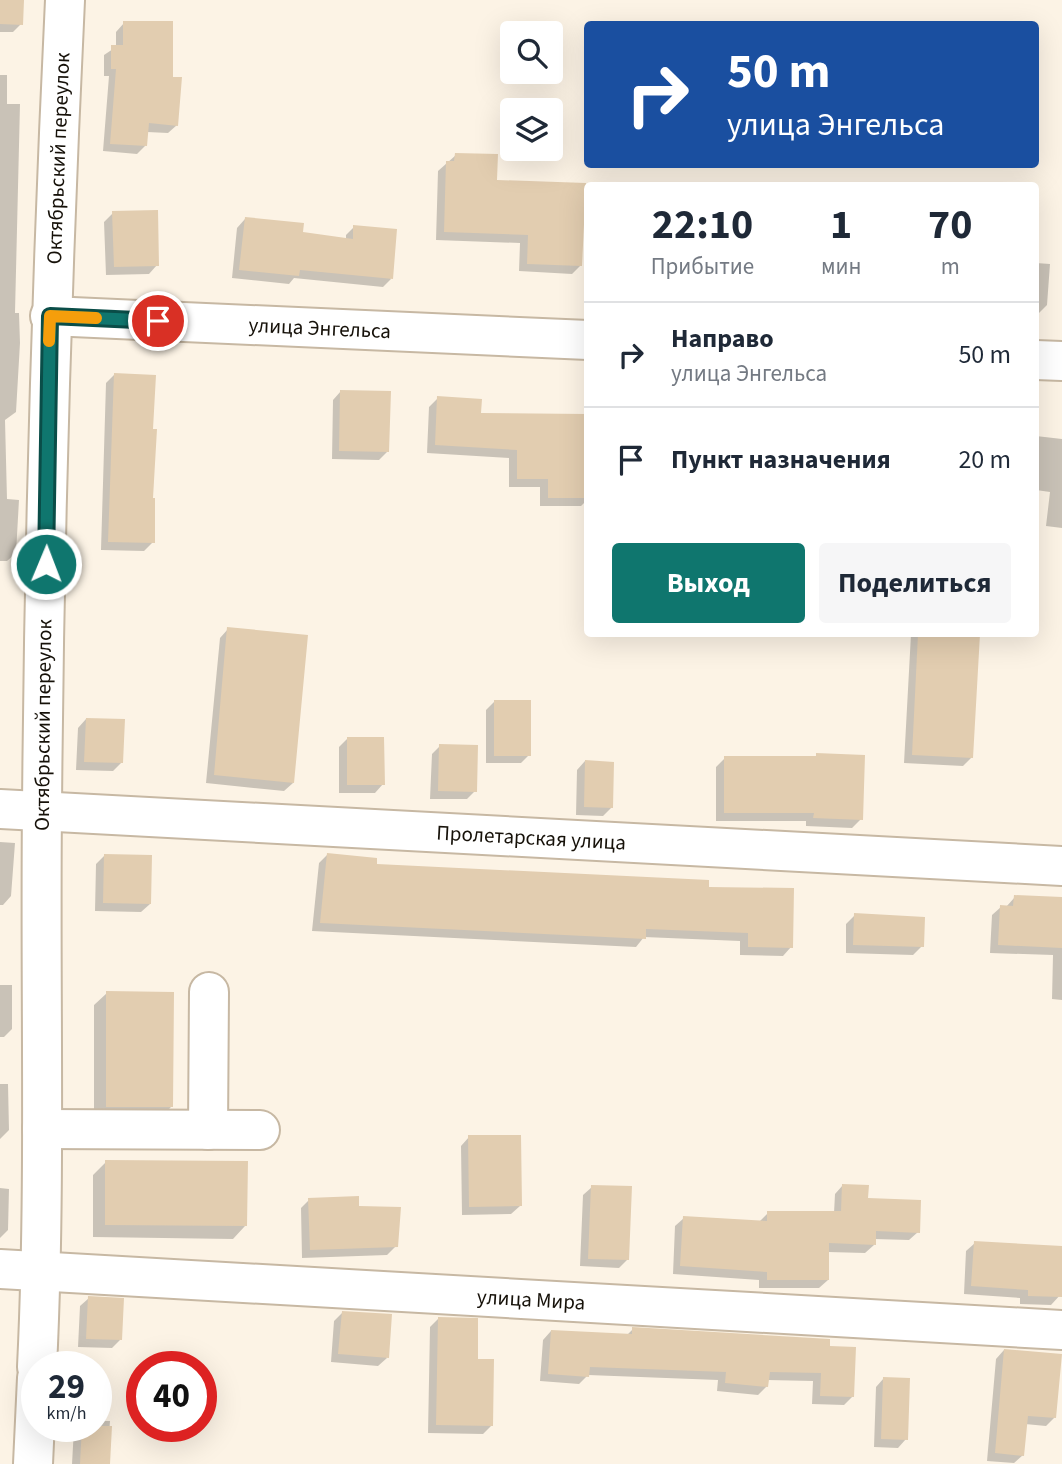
<!DOCTYPE html>
<html lang="ru">
<meta charset="utf-8">
<style>
body{margin:0;font-family:"Source Sans 3",sans-serif;background:#f6f6f7;color:#1f2937;height:100vh;display:flex;flex-direction:column;font-size:26px;white-space:nowrap}
*{box-sizing:border-box;margin:0}
p{font-size:23px;color:#747a83}
.icon{flex:none;width:38px;height:38px;fill:none;stroke:currentColor;stroke-width:2;stroke-linecap:round;stroke-linejoin:round}
.map{position:relative;flex:1;overflow:hidden}
.sheet{position:absolute;left:584px;top:182px;width:455px;height:455px;display:flex;flex-direction:column;background:#fff;border-radius:7px;box-shadow:0 7px 28px #0002}
.sheet>*{flex:none}
.top-card{position:absolute;left:584px;top:21px;width:455px;height:147px;border-radius:7px;box-shadow:0 7px 28px #0002;background:#1a4fa0;color:#fff;overflow:hidden}
.fabs{position:absolute;left:500px;top:21px;display:grid;gap:14px}
.fabs a{display:grid;place-items:center;width:63px;height:63px;border-radius:7px;background:#fff;box-shadow:0 7px 28px #0002;font-size:35px}
.speed{position:absolute;left:21px;top:1351px;display:flex;gap:14px;font-size:35px;font-weight:700;text-align:center}
.speed>*{display:grid;place-content:center;width:91px;height:91px;border-radius:50%;background:#fff;box-shadow:0 7px 28px #0002;line-height:1}
.speed small{font-size:18px;font-weight:400}
.speed .limit{border:10px solid #d22;background:#fff;color:#111}
.pin{position:absolute;display:grid;place-items:center;width:60px;height:60px;color:#fff;margin:-30px;border:4px solid #fff;border-radius:50%;box-shadow:0 2px 7px #0007}
.me{position:absolute;width:77px;margin:-38px;rotate:1deg;stroke-linejoin:round;filter:drop-shadow(0 0 5px #0008)}
.turn{display:flex;align-items:center;gap:24px;height:147px;padding:0 28px;font-size:32px}
.turn .icon{width:91px;height:91px;stroke-width:2.5}
.turn b{display:block;font-size:49px;line-height:60px}
.eta{display:flex;justify-content:space-evenly;align-items:center;height:119px;text-align:center}
.eta b{font-size:42px;font-weight:700;line-height:49px}
.action{display:flex;gap:14px;margin-top:auto;padding:14px 28px}
.action a{flex:1;height:80px;border-radius:7px;background:#0f766e;color:#fff;font-size:28px;font-weight:700;line-height:80px;text-align:center}
.action a+a{background:#f6f6f7;color:#1f2937}
ul{padding:0;list-style:none}
li{display:flex;align-items:center;gap:21px;height:105px;padding:0 28px;border-top:2px solid #e0e1e3}
li div{flex:1}
li b{display:block;font-size:26px}
li em{font-style:normal}
.map>svg:first-child{display:block}
</style>
<div class="map">
<svg width="1062" height="1464" viewBox="0 0 1062 1464">
<rect width="100%" height="100%" fill="#fcf3e5"/>
<path fill="#0003" d="M 0,0 L 22,0 L 21,24 L 13,32 L 0,32 Z
M 124,23 L 177,125 L 168,133 L 147,132 L 145,146 L 137,154 L 103,151 L 109,76 L 104,76 L 104,55 L 116,47 L 116,32 Z
M 0,75 L 7,75 L 7,104 L 20,104 L 15,313 L 19,313 L 20,343 L 16,412 L 5,420 L 7,499 L 19,500 L 16,553 L 7,561 L 0,561 Z
M 456,155 L 495,181 L 581,265 L 572,274 L 519,271 L 520,243 L 436,240 L 438,171 Z
M 113,213 L 157,265 L 149,274 L 106,275 L 104,222 Z
M 245,219 L 301,234 L 346,240 L 346,235 L 354,227 L 391,279 L 383,287 L 294,278 L 289,284 L 232,278 L 237,228 Z
M 1036,263 L 1050,264 L 1047,305 L 1039,313 L 1036,313 Z
M 114,375 L 151,500 L 153,542 L 144,551 L 101,550 L 106,383 Z
M 341,391 L 387,452 L 379,460 L 332,459 L 333,400 Z
M 438,398 L 480,415 L 588,415 L 588,499 L 581,506 L 540,506 L 540,487 L 509,487 L 509,458 L 427,453 L 429,407 Z
M 1036,436 L 1062,439 L 1062,528 L 1046,526 L 1050,492 L 1036,490 Z
M 228,629 L 293,783 L 284,791 L 206,783 L 220,638 Z
M 911,634 L 979,634 L 972,757 L 963,766 L 904,763 Z
M 494,702 L 529,755 L 521,763 L 486,763 L 486,710 Z
M 86,719 L 122,762 L 113,771 L 76,770 L 78,728 Z
M 347,739 L 383,784 L 375,793 L 339,793 L 339,747 Z
M 440,746 L 475,791 L 467,799 L 430,799 L 432,754 Z
M 817,755 L 861,819 L 852,828 L 806,826 L 806,821 L 716,821 L 716,767 L 725,758 L 813,758 Z
M 585,761 L 612,807 L 603,816 L 576,815 L 577,770 Z
M 0,842 L 15,843 L 11,896 L 3,905 L 0,905 Z
M 328,854 L 375,866 L 707,889 L 791,947 L 783,956 L 740,955 L 740,941 L 644,937 L 636,947 L 312,931 L 319,863 Z
M 105,855 L 150,904 L 141,912 L 95,911 L 96,864 Z
M 1015,897 L 1062,907 L 1062,1000 L 1052,999 L 1053,955 L 990,953 L 992,915 L 1001,907 L 1006,907 Z
M 855,915 L 922,946 L 913,955 L 846,953 L 846,924 Z
M 0,985 L 12,985 L 12,1029 L 4,1037 L 0,1037 Z
M 107,993 L 171,1107 L 158,1120 L 94,1119 L 94,1005 Z
M 0,1084 L 8,1084 L 9,1130 L 0,1139 Z
M 469,1137 L 520,1206 L 511,1214 L 462,1215 L 461,1146 Z
M 106,1162 L 245,1226 L 233,1239 L 93,1237 L 93,1175 Z
M 843,1185 L 918,1232 L 909,1240 L 874,1239 L 874,1245 L 865,1253 L 828,1252 L 828,1280 L 819,1288 L 759,1288 L 759,1280 L 673,1274 L 675,1226 L 684,1218 L 759,1222 L 768,1213 L 834,1213 L 835,1194 Z
M 592,1187 L 627,1260 L 619,1268 L 580,1266 L 583,1195 Z
M 0,1188 L 9,1189 L 8,1230 L 0,1238 Z
M 309,1200 L 358,1208 L 396,1246 L 387,1255 L 302,1258 L 301,1208 Z
M 975,1243 L 1062,1247 L 1062,1293 L 1051,1305 L 1020,1304 L 1020,1298 L 964,1294 L 966,1251 Z
M 89,1298 L 120,1340 L 112,1348 L 78,1347 L 80,1306 Z
M 343,1312 L 387,1358 L 378,1366 L 331,1362 L 334,1321 Z
M 438,1319 L 476,1360 L 492,1425 L 483,1434 L 428,1433 L 430,1327 Z
M 633,1329 L 829,1348 L 853,1396 L 844,1405 L 812,1404 L 813,1381 L 767,1380 L 767,1386 L 758,1395 L 717,1391 L 718,1380 L 588,1375 L 579,1384 L 540,1381 L 543,1340 L 551,1331 L 626,1336 Z
M 1004,1350 L 1055,1417 L 1046,1426 L 1025,1424 L 1023,1455 L 1014,1463 L 987,1461 L 996,1359 Z
M 884,1378 L 906,1439 L 898,1448 L 874,1447 L 876,1387 Z
M 96,1421 L 110,1421 L 107,1464 L 72,1464 L 74,1428 L 96,1426 Z"/>
<path fill="#e2cdb0" d="M 0,0 L 24,0 L 23,25 L 0,24 Z
M 123,21 L 173,21 L 173,77 L 182,77 L 178,126 L 149,123 L 147,146 L 110,144 L 116,69 L 111,69 L 111,45 L 123,45 Z
M 455,153 L 498,154 L 497,180 L 586,183 L 582,266 L 527,264 L 528,235 L 444,232 L 446,161 L 454,161 Z
M 158,210 L 159,266 L 114,267 L 112,211 Z
M 245,217 L 304,223 L 303,232 L 353,239 L 353,225 L 397,229 L 393,279 L 300,270 L 299,276 L 239,270 Z
M 114,373 L 156,375 L 153,429 L 157,429 L 153,498 L 155,498 L 155,543 L 108,542 Z
M 340,390 L 391,391 L 389,452 L 339,451 Z
M 437,396 L 482,399 L 481,413 L 588,414 L 588,498 L 548,498 L 548,479 L 517,479 L 517,450 L 435,445 Z
M 227,627 L 308,635 L 294,783 L 214,775 Z
M 918,634 L 980,634 L 973,758 L 912,755 Z
M 494,700 L 531,700 L 531,756 L 494,756 Z
M 86,718 L 125,719 L 123,763 L 84,762 Z
M 347,737 L 384,737 L 385,785 L 347,785 Z
M 439,744 L 478,745 L 477,792 L 438,791 Z
M 816,753 L 865,755 L 863,820 L 813,818 L 814,813 L 724,813 L 724,756 L 816,756 Z
M 585,760 L 614,762 L 613,808 L 584,807 Z
M 327,853 L 377,858 L 377,864 L 709,880 L 709,887 L 794,888 L 793,948 L 748,947 L 748,933 L 646,929 L 646,939 L 320,923 Z
M 104,854 L 152,855 L 151,904 L 103,903 Z
M 1014,895 L 1062,897 L 1062,948 L 998,945 L 1000,905 L 1013,906 Z
M 854,913 L 925,917 L 924,947 L 853,945 Z
M 106,991 L 174,992 L 173,1107 L 106,1107 Z
M 468,1135 L 521,1135 L 522,1206 L 469,1207 Z
M 105,1160 L 248,1161 L 247,1226 L 105,1225 Z
M 842,1184 L 869,1185 L 868,1198 L 921,1200 L 920,1233 L 876,1231 L 876,1245 L 829,1243 L 829,1280 L 767,1280 L 767,1272 L 680,1266 L 683,1216 L 767,1221 L 767,1211 L 841,1211 Z
M 591,1185 L 632,1186 L 629,1260 L 588,1259 Z
M 359,1196 L 359,1206 L 401,1207 L 398,1247 L 310,1250 L 308,1198 Z
M 974,1241 L 1062,1246 L 1062,1297 L 1028,1296 L 1028,1290 L 971,1286 Z
M 88,1296 L 124,1298 L 122,1340 L 86,1339 Z
M 342,1311 L 392,1314 L 389,1358 L 338,1354 Z
M 438,1317 L 478,1318 L 478,1359 L 494,1359 L 493,1426 L 436,1425 Z
M 632,1327 L 830,1339 L 830,1346 L 856,1347 L 854,1397 L 820,1396 L 821,1373 L 770,1372 L 768,1387 L 725,1383 L 726,1372 L 590,1367 L 589,1377 L 548,1374 L 551,1330 L 632,1334 Z
M 1004,1349 L 1062,1354 L 1056,1418 L 1028,1416 L 1024,1456 L 995,1453 Z
M 883,1377 L 910,1378 L 908,1440 L 881,1439 Z
M 82,1426 L 112,1426 L 110,1464 L 80,1464 Z"/>
<g fill="none" stroke-linecap="round" stroke-linejoin="round">
<g stroke="#c7b8a3" stroke-width="42">
<g id="minor">
<path id="s1" d="M 50,316 L 588,340"/>
<path d="M 1036,360 L 1062,361"/>
<path id="s2" d="M 0,809 L 1062,866"/>
<path d="M 42,1129 L 260,1130"/>
<path d="M 208,1130 L 209,992"/>
<path id="s3" d="M 0,1269 L 1062,1330"/>
<path id="s4" d="M 37,1367 C 46,1181 40,996 42,810 C 44,540 52,270 65,0"/>
<path d="M 33,1464 L 37,1378"/>
</g>
</g>
<use href="#minor" stroke="#fff" stroke-width="38"/>
</g>
<g fill="none" stroke-linecap="round" stroke-linejoin="round">
<g stroke="#0a4d48" stroke-width="18">
<path id="route" d="M 46,564 L 50,316 L 158,321"/>
</g>
<use href="#route" stroke="#0f766e" stroke-width="12"/>
<path stroke="#f59e0b" stroke-width="12" d="M 49,341 L 50,316 L 96,318"/>
</g>
<g text-anchor="middle" stroke-width="5" stroke-linejoin="round" paint-order="stroke">
<g font-size="21" fill="#161109" stroke="#fff">
<text dy="7" stroke="none"><textPath href="#s4" startOffset="1209">Октябрьский переулок</textPath></text>
<text dy="7" stroke="none"><textPath href="#s1" startOffset="270">улица Энгельса</textPath></text>
<text dy="7" stroke="none"><textPath href="#s4" startOffset="642">Октябрьский переулок</textPath></text>
<text dy="7" stroke="none"><textPath href="#s2" startOffset="532">Пролетарская улица</textPath></text>
<text dy="7" stroke="none"><textPath href="#s3" startOffset="532">улица Мира</textPath></text>
</g>
</g>
</svg>
<div class="fabs">
<a><svg class="icon" aria-label="search" viewBox="0 0 24 24"><circle cx="10" cy="10" r="6"/><path d="M15 15l6 6"/></svg></a>
<a><svg class="icon" aria-label="layers" viewBox="0 0 24 24"><path d="M12 4l9 5-9 5-9-5zM3 14l9 5 9-5"/></svg></a>
</div>
<div class="speed"><div>29<small>km/h</small></div><div class="limit">40</div></div>
<div class="pin" style="left:158px;top:321px;background:#d93025"><svg class="icon" aria-label="arrive" viewBox="0 0 24 24"><path d="M6 21V4h12l-3 4 3 4H6"/></svg></div>
<svg class="me" style="left:46px;top:564px" viewBox="-20 -20 40 40"><circle r="17" fill="#0f766e" stroke="#fff" stroke-width="3"/><path d="M0-11L8 9 0 5-8 9z" fill="#fff"/></svg>
<div class="top-card">
<div class="turn"><svg class="icon" aria-label="right" viewBox="0 0 24 24"><path d="M7 20v-9h11M14 6l5 5-5 5"/></svg><div><b>50 m</b>улица Энгельса</div></div>
</div>
<section class="sheet">
<div class="eta">
<div><b>22:10</b><p>Прибытие</p></div>
<div><b>1</b><p>мин</p></div>
<div><b>70</b><p>m</p></div>
</div>
<ul>
<li><svg class="icon" aria-label="right" viewBox="0 0 24 24"><path d="M7 20v-9h11M14 6l5 5-5 5"/></svg><div><b>Направо</b><p>улица Энгельса</p></div><em>50 m</em></li>
<li><svg class="icon" aria-label="arrive" viewBox="0 0 24 24"><path d="M6 21V4h12l-3 4 3 4H6"/></svg><div><b>Пункт назначения</b></div><em>20 m</em></li>
</ul>
<div class="action"><a>Выход</a><a>Поделиться</a></div>
</section>
</div>
